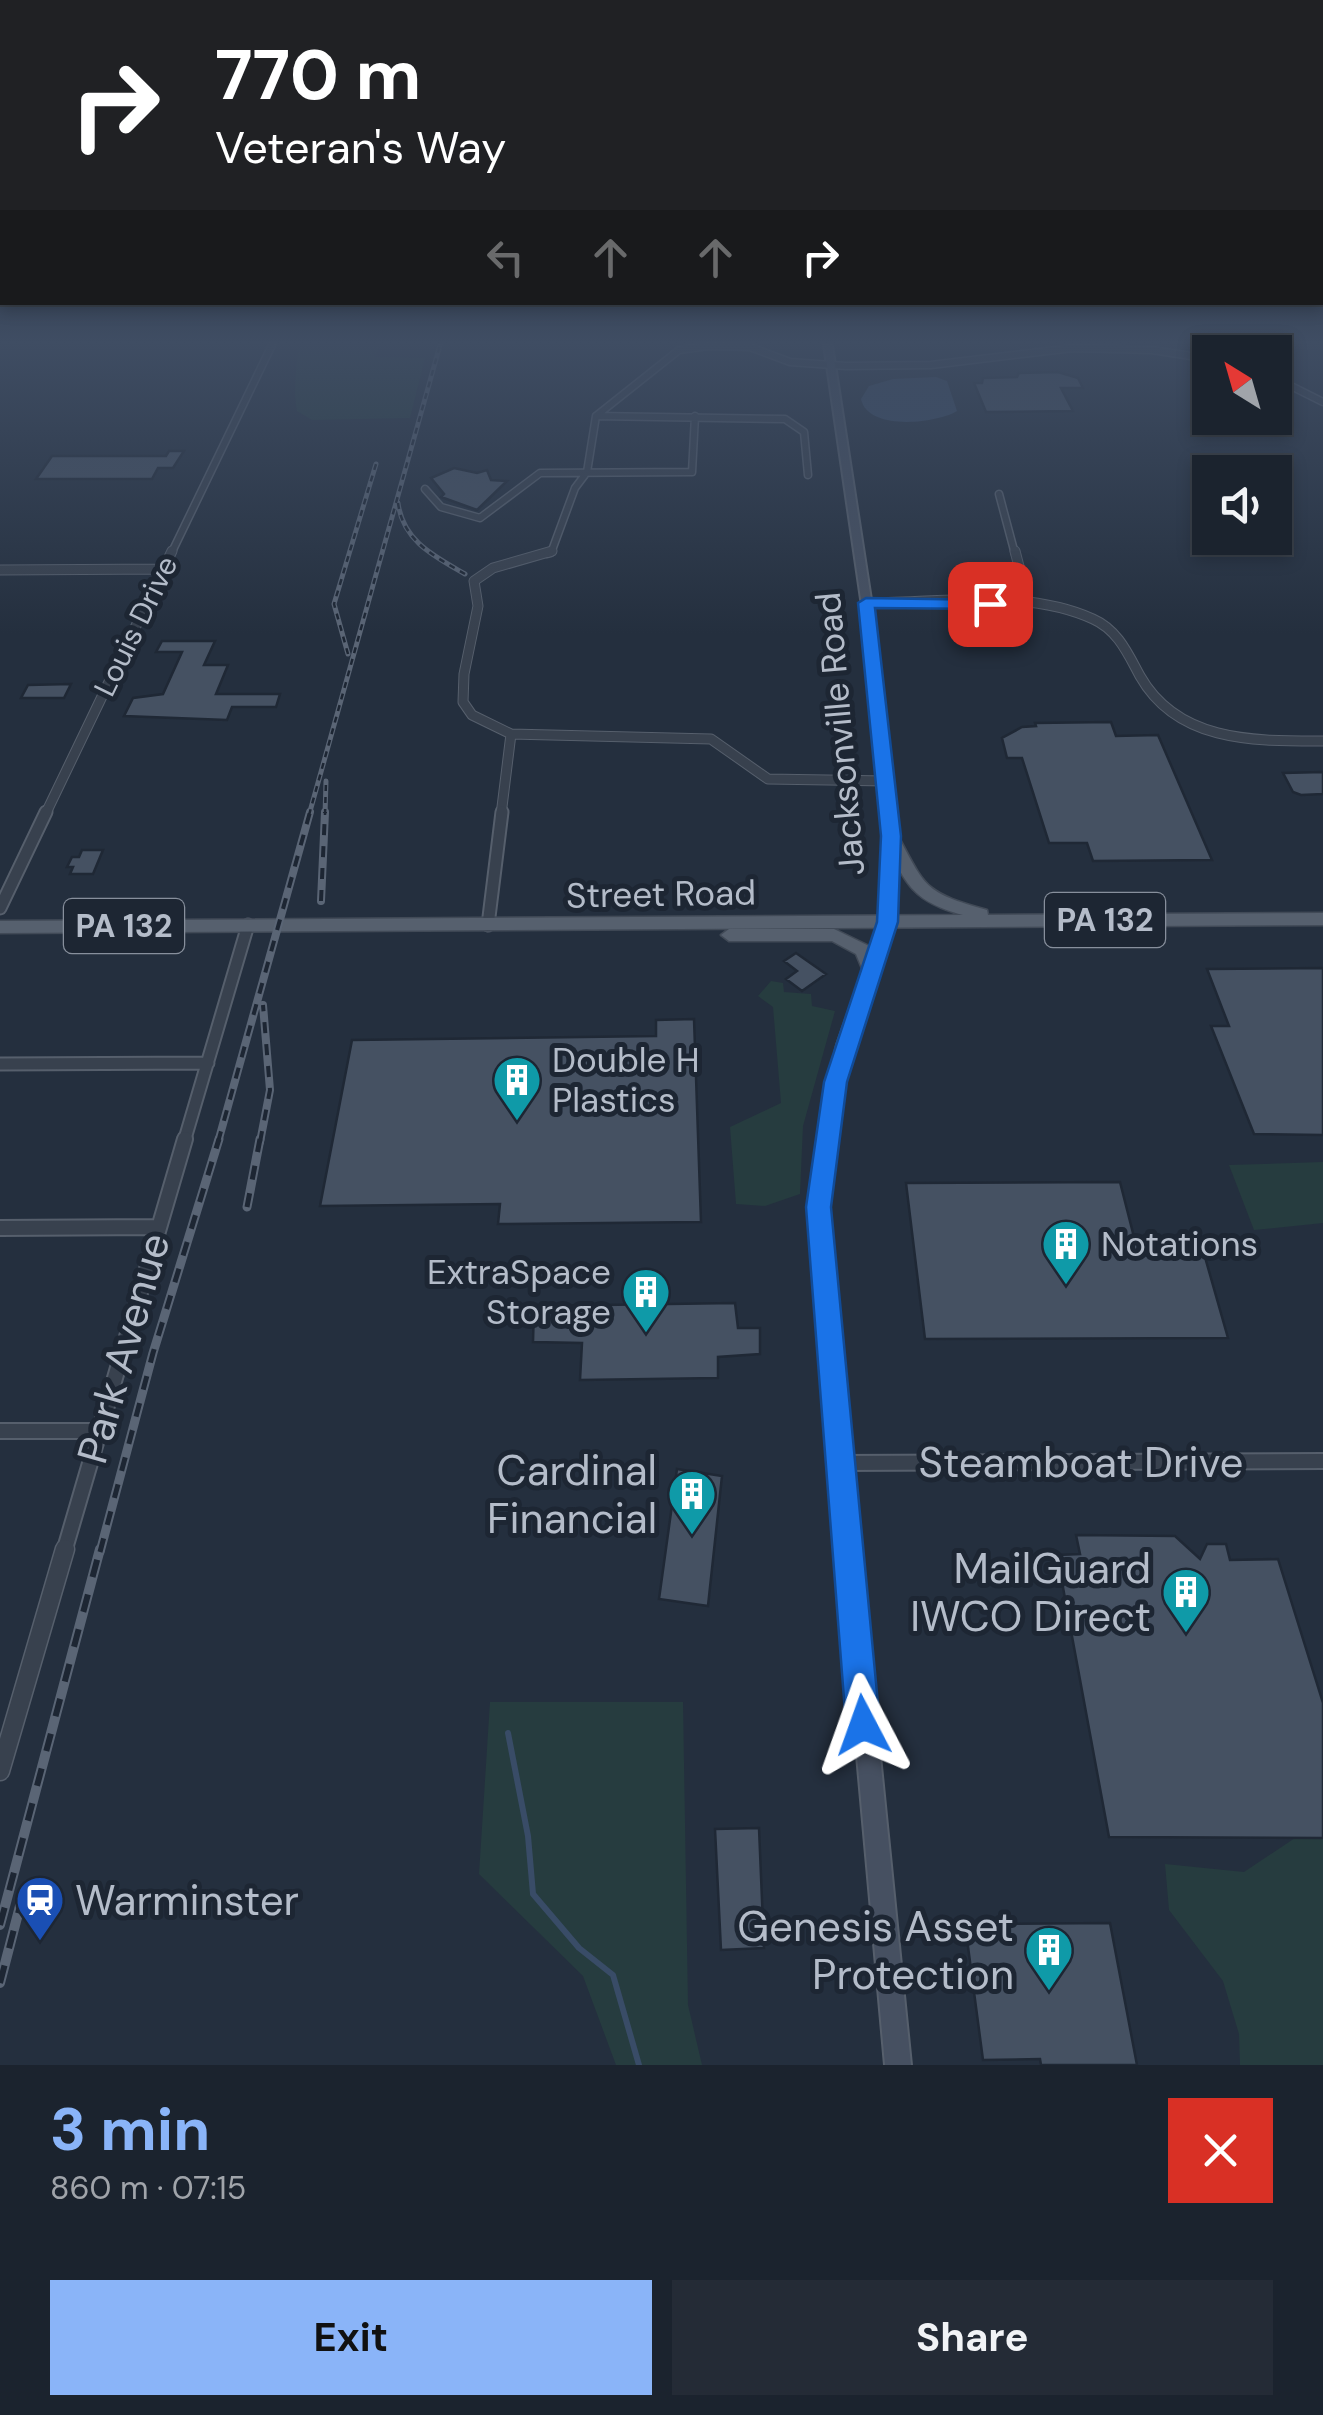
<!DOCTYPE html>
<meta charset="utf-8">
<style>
body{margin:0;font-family:"DM Sans",sans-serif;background:#242b36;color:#f1f3f6;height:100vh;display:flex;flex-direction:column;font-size:38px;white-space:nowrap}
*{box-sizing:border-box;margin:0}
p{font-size:32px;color:#a0a4aa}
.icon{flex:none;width:55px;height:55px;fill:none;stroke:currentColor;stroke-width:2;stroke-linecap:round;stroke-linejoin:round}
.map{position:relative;height:2065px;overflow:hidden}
.drawer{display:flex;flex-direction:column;background:#1b232e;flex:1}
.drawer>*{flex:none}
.banner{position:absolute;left:0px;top:0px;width:1325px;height:305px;box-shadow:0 5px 15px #0003,0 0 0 2px #39404a;background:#202124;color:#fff;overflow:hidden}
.needle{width:65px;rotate:323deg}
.fabs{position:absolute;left:1192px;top:335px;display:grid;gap:20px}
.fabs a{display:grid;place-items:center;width:100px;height:100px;border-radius:0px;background:#1b232e;box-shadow:0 5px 15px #0003,0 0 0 2px #39404a;font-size:50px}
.pin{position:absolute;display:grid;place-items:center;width:85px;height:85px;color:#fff;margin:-42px;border-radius:20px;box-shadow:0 5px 15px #0006}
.me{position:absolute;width:110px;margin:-55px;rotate:356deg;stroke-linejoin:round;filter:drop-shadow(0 0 8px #0008)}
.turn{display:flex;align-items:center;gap:35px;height:210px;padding:0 50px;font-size:45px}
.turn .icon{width:130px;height:130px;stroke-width:2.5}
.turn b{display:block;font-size:70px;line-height:85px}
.lanes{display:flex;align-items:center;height:95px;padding:0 50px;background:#0003;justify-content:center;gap:50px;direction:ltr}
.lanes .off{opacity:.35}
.round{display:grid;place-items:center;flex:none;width:105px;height:105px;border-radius:0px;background:#242b36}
.headline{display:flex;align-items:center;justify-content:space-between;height:170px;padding:0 50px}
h1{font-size:60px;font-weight:700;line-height:75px;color:#8ab4f8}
.cta{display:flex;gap:20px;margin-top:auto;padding:20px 50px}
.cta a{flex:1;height:115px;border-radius:0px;background:#8ab4f8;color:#111;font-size:40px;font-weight:700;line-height:115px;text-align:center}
.cta a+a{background:#242b36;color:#f1f3f6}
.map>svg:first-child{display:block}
</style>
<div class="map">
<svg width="1323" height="2065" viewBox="0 0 1323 2065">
<rect width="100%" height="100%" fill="#242f3e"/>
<path fill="#263c3f" d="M 299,345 L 379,345 L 375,357 L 425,358 L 410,418 L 312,420 L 297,411 C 293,389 296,369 299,345 Z
M 771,981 L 783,983 L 784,992 L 811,994 L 812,1006 L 835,1011 L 803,1126 L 800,1194 L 765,1206 L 736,1204 L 730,1127 L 781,1103 L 773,1007 L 758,996 Z
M 1323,1162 L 1323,1223 L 1254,1230 L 1229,1165 Z
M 490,1702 L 683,1702 L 688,2005 L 702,2065 L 616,2065 L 583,1976 L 479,1874 Z
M 1295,1838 L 1323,1838 L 1323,2065 L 1240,2065 L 1239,2034 L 1223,1981 L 1169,1910 L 1165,1864 L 1244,1872 Z"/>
<path fill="#394c67" d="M 936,377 L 947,381 L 957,411 C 938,423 868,432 861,399 L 869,386 L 893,379 Z"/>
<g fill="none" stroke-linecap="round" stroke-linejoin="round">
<path stroke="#394c67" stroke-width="6" d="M 508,1733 L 528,1836 L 533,1894 L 579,1948 L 613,1975 L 639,2065"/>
</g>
<path fill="#455162" stroke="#1f2835" stroke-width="2.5" d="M 1058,372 L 1078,378 L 1083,388 L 1061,388 L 1073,411 L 986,412 L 974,383 L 982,383 L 983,378 L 1017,377 L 1019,373 Z
M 169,451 L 184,451 L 173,468 L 158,468 L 152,479 L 36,479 L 52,456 L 166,456 Z
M 454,468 L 477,473 L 487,470 L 491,480 L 507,481 L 477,510 L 441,497 L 444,494 L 431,478 Z
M 162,641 L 215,641 L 204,665 L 228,665 L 216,694 L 280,694 L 276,707 L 232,707 L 227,720 L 124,716 L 133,698 L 163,694 L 182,652 L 156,652 Z
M 71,684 L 64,698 L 21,698 L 28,685 Z
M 1111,722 L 1116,736 L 1158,735 L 1212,860 L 1093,861 L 1087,843 L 1049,843 L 1022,758 L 1007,758 L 1002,738 L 1022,727 L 1036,726 L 1035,723 Z
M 1323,772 L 1323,794 L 1301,795 L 1293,792 L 1283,773 Z
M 82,850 L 103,850 L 93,874 L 70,874 L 73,867 L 67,867 L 72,857 L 79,857 Z
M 796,953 L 826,974 L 802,991 L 786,979 L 797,971 L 784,961 Z
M 1323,968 L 1323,1135 L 1254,1134 L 1211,1026 L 1229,1026 L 1207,969 Z
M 694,1019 L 701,1222 L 498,1224 L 500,1204 L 320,1206 L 352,1040 L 656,1036 L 656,1020 Z
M 1120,1182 L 1134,1237 L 1199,1236 L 1228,1338 L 925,1339 L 906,1183 Z
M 735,1303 L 738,1328 L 760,1328 L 760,1354 L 718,1357 L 718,1378 L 580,1380 L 582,1343 L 533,1342 L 534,1306 Z
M 677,1469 L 722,1476 L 708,1606 L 659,1599 Z
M 1076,1535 L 1175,1536 L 1200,1559 L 1207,1544 L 1226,1544 L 1230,1560 L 1278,1559 L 1323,1703 L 1323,1838 L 1109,1837 L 1057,1555 L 1080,1554 Z
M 759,1828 L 764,1948 L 721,1950 L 715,1829 Z
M 1110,1923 L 1137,2065 L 1041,2065 L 1040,2059 L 983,2060 L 965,1924 Z"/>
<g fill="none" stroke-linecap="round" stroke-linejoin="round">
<g stroke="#565f6c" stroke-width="9">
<path id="minor-far4" d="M 1275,378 L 1323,402
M 596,416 L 679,350 L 708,346 L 750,347 L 790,362 L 846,366 L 931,365 L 1073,348 L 1152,350 L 1210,359
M 596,416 L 785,419 L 804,432 L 808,475
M 425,489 L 441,507 L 480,518 L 540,473 L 692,472 L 695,416
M 999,494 L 1015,554
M 171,554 L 272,345
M 547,554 L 551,553 L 575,488 L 587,472 L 596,416"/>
</g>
<g stroke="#565f6c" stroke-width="11">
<path id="minor-far3" d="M 1015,551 L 1029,605
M 0,570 L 164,569
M 866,603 C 937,603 1026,588 1093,619 C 1118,630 1128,654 1140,676 C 1178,743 1255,741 1323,741
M 511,734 L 472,715 L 463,702 L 464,674 L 478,606 L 474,581 L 493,568 L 552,551
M 511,734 L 711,739 L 768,779 L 887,781
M 45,815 L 172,551
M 501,815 L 511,734"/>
</g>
<g stroke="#565f6c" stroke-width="15">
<path id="minor-far2" d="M 0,908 L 46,812
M 488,925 L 502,812
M 0,1064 L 208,1063
M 184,1142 L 248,925"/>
</g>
<g stroke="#565f6c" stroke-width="18">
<path id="minor-far1" d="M 0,1228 L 157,1227
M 0,1431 L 99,1431
M 839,1463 L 1323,1461
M 64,1552 L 185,1139"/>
</g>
<g stroke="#565f6c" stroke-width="21">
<path id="minor" d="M 0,1771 L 65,1549"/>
</g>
<g stroke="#565f6c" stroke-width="4">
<path id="secondary" d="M 824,345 L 832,345 L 872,606 L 898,836 L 894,922 L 853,1045 L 837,1113 L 827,1207 L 829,1247 L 911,2065 L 885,2065 L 811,1247 L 811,1207 L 821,1113 L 837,1045 L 880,922 L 884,836 L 862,606 Z"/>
</g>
<g stroke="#414a57" stroke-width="3">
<path id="primary" d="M 891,831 L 896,832 C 926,888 923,892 987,910 L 988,915 L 1323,913 L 1323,925 L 0,933 L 0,921 L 963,915 C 911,901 905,883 883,836 Z
M 729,929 L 834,929 L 869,946 L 880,974 L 878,978 L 866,978 L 856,954 L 832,941 L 729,941 L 721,935 Z"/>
</g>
<use href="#minor-far4" stroke="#38414e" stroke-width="6"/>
<use href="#minor-far3" stroke="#38414e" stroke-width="9"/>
<use href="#minor-far2" stroke="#38414e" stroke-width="11"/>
<use href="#minor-far1" stroke="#38414e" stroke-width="14"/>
<use href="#minor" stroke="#38414e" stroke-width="18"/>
<use href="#secondary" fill="#465061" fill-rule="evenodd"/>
<use href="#primary" fill="#56606e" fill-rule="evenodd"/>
<g stroke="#5a6575" stroke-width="5">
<path id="rail-far3" d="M 398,503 C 403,541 434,556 465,574
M 348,654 L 334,604 L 376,464
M 309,815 L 440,345
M 325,815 L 326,781"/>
</g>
<g stroke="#5a6575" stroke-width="8">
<path id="rail-far2" d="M 321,901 L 325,812
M 218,1142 L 310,812
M 260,1142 L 270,1090 L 263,1005"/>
</g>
<g stroke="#5a6575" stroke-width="9">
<path id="rail-far1" d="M 247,1207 L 260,1139
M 100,1552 L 153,1353 L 219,1139"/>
</g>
<g stroke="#5a6575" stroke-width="10">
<path id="rail" d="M 0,1925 L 100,1549
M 0,1983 L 20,1906"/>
</g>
<use href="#rail-far3" stroke="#1d2633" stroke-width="2.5" stroke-dasharray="6" stroke-linecap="butt"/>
<use href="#rail-far2" stroke="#1d2633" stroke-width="4" stroke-dasharray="11" stroke-linecap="butt"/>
<use href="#rail-far1" stroke="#1d2633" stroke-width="5" stroke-dasharray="14" stroke-linecap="butt"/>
<use href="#rail" stroke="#1d2633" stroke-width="6" stroke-dasharray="18" stroke-linecap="butt"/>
</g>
<linearGradient id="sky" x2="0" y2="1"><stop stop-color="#141a22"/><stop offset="0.54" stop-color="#3f4d63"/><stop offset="1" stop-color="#3f4d63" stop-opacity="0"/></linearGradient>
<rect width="1323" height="634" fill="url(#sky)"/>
<path fill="#1a73e8" stroke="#114b97" stroke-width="2.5" d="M 866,598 L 990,600 L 998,604 L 990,609 L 875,608 L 901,836 L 898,922 L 847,1082 L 831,1207 L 880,1725 L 875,1736 L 863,1741 L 851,1736 L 846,1725 L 806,1207 L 824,1082 L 877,922 L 881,836 L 858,603 Z"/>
<defs>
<g id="building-pin" transform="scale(2.5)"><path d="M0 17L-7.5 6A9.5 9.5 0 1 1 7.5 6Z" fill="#0f9aa8" stroke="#1d2633"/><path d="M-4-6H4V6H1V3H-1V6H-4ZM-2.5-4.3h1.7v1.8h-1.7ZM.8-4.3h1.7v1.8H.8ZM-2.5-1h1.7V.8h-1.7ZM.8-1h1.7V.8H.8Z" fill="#fff"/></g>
<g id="station-pin" transform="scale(2.5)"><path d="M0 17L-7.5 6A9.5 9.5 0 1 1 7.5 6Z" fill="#1a4fb4" stroke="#1d2633"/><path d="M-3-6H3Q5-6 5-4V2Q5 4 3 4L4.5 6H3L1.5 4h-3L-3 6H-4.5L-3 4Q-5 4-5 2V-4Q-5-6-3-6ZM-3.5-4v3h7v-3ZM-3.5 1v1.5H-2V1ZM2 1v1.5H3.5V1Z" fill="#fff"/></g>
</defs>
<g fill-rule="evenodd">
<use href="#building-pin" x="517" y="1080"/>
<use href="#building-pin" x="1066" y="1244"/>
<use href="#building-pin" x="646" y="1292"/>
<use href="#building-pin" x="692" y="1494"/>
<use href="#building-pin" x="1186" y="1592"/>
<use href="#station-pin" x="40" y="1900"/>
<use href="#building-pin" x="1049" y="1950"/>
</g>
<g text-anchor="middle" stroke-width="10" stroke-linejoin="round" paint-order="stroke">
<g font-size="30" fill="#b4bcc9" stroke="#1d2633">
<text transform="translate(136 626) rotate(-64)" y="10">Louis Drive</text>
</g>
<g fill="#1d2633" stroke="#878f9c" stroke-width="2.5">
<rect x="1045" y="893" width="120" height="54" rx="8"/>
<rect x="64" y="899" width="120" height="54" rx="8"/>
</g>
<g font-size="32" font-weight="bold" fill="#b4bcc9">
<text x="1105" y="931">PA 132</text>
<text x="124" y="937">PA 132</text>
</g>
<g font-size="35" fill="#b4bcc9" stroke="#1d2633">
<text transform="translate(840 734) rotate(-95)" y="12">Jacksonville Road</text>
<text transform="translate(661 894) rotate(-1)" y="12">Street Road</text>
</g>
<g font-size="35" fill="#b4bcc9" stroke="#1d2633" text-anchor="start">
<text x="552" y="1072">Double H<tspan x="552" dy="40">Plastics</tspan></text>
<text x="1101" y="1256">Notations</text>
<text x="611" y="1284" text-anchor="end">ExtraSpace<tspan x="611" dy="40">Storage</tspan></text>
</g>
<g font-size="42" fill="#b4bcc9" stroke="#1d2633">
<text transform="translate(123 1348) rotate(-74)" y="15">Park Avenue</text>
<text x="1081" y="1477">Steamboat Drive</text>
</g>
<g font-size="42" fill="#b4bcc9" stroke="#1d2633" text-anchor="end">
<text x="657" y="1485">Cardinal<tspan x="657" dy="48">Financial</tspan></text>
<text x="1151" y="1583">MailGuard<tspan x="1151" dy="48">IWCO Direct</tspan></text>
<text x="75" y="1915" text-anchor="start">Warminster</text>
<text x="1014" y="1941">Genesis Asset<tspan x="1014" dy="48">Protection</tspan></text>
</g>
</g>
</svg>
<div class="fabs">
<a><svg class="needle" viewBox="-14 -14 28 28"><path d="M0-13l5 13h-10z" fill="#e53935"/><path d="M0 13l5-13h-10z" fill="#a0a4aa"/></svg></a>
<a><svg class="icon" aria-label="sound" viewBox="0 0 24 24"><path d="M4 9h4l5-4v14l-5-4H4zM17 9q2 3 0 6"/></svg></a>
</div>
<div class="pin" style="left:990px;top:604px;background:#d93025"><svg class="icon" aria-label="arrive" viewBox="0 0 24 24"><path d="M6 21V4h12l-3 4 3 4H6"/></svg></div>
<svg class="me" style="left:863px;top:1725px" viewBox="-20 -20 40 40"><path d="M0-17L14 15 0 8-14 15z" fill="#1a73e8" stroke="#fff" stroke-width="4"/></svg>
<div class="banner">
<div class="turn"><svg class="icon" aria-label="right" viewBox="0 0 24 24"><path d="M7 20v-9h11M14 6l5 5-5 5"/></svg><div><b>770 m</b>Veteran's Way</div></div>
<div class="lanes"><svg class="icon off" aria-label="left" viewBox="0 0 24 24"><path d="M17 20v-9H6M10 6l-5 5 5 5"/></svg><svg class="icon off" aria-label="ahead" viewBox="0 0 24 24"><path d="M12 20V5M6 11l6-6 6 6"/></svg><svg class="icon off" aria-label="ahead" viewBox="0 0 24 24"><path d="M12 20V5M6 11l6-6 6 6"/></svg><svg class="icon" aria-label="right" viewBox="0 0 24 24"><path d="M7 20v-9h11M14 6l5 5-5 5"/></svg></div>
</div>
</div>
<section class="drawer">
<div class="headline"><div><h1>3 min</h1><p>860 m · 07:15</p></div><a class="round" style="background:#d93025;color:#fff"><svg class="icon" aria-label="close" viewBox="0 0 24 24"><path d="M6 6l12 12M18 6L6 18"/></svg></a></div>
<div class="cta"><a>Exit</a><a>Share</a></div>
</section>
